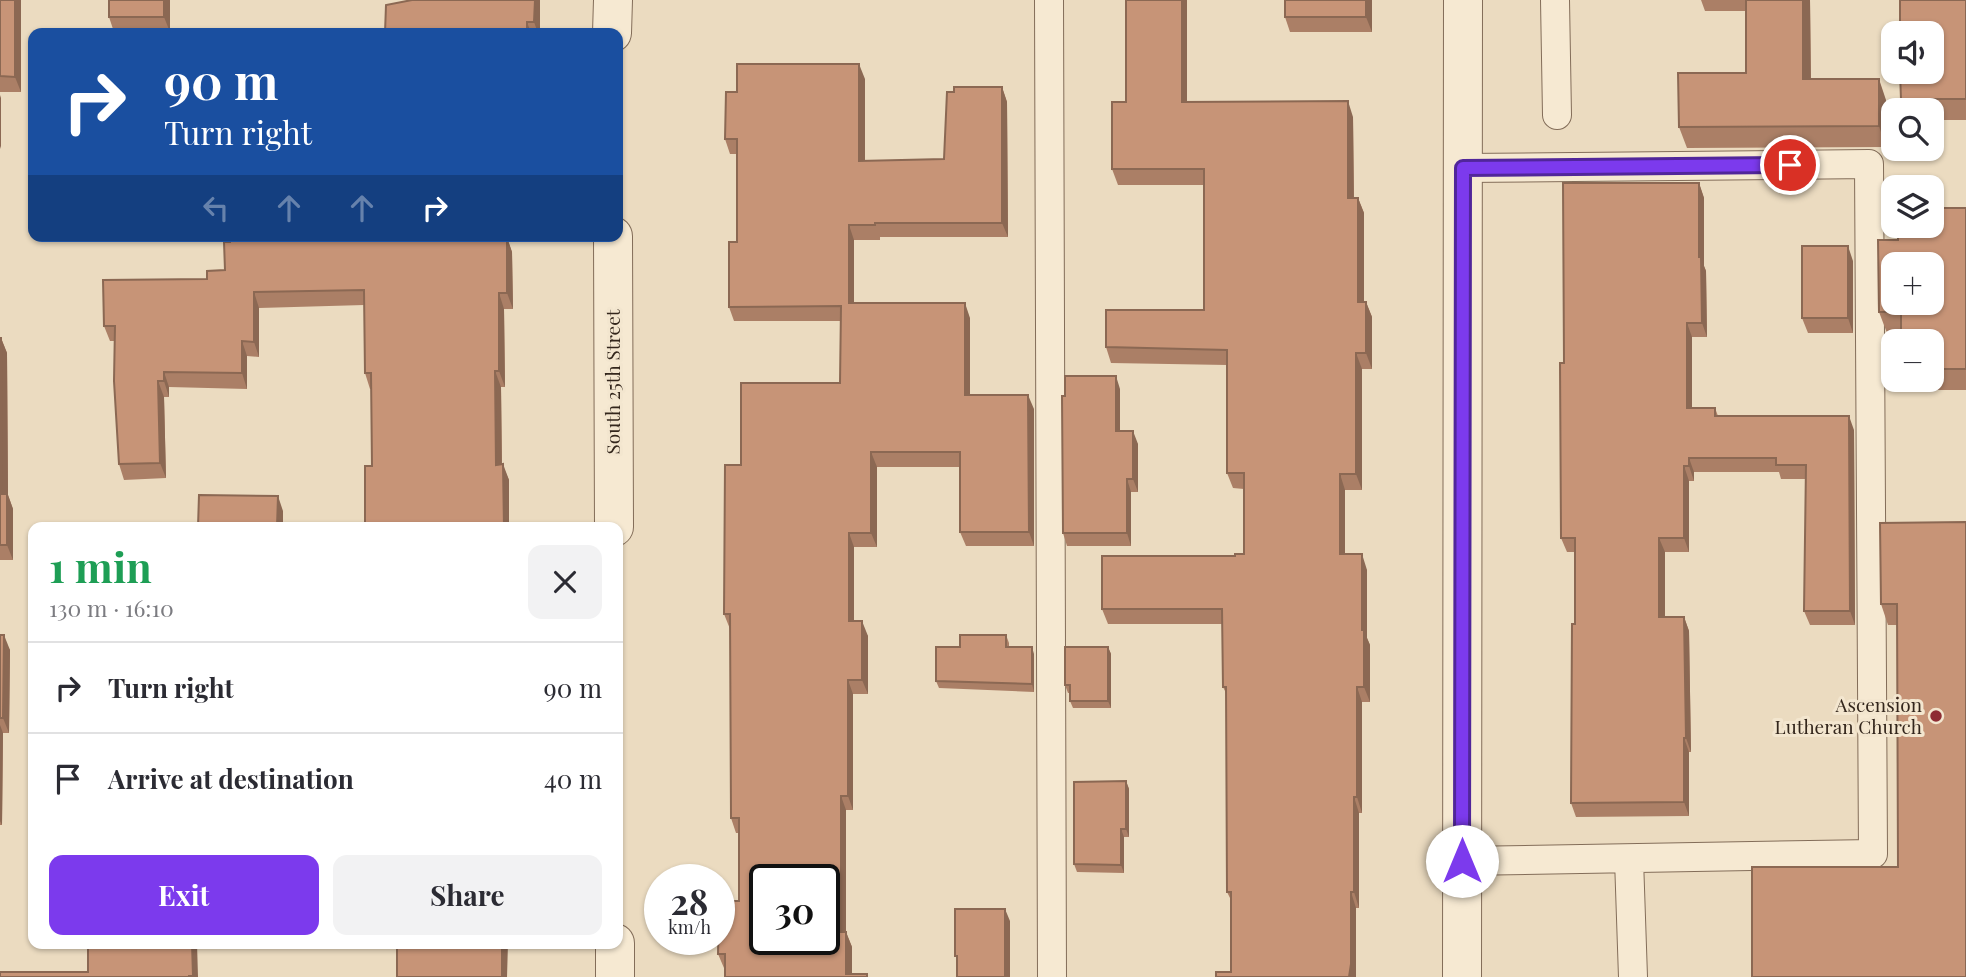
<!DOCTYPE html>
<meta charset="utf-8">
<style>
body{margin:0;font-family:"Playfair Display",serif;background:#f2f2f3;color:#2b2b33;height:100vh;display:flex;flex-direction:column;font-size:26px;white-space:nowrap}
*{box-sizing:border-box;margin:0}
p{font-size:23px;color:#7c7c81}
.icon{flex:none;width:38px;height:38px;fill:none;stroke:currentColor;stroke-width:2;stroke-linecap:round;stroke-linejoin:round}
.map{position:relative;flex:1;overflow:hidden}
.drawer{position:absolute;left:28px;top:522px;width:595px;height:427px;display:flex;flex-direction:column;background:#fff;border-radius:14px;box-shadow:0 2px 5px #0004}
.drawer>*{flex:none}
.hud{position:absolute;left:28px;top:28px;width:595px;height:214px;border-radius:14px;box-shadow:0 2px 5px #0004;background:#1a4fa0;color:#fff;overflow:hidden}
.buttons{position:absolute;left:1881px;top:21px;display:grid;gap:14px}
.buttons a{display:grid;place-items:center;width:63px;height:63px;border-radius:14px;background:#fff;box-shadow:0 2px 5px #0004;font-size:35px}
.speed{position:absolute;left:644px;top:864px;display:flex;gap:14px;font-size:35px;font-weight:700;text-align:center}
.speed>*{display:grid;place-content:center;width:91px;height:91px;border-radius:50%;background:#fff;box-shadow:0 2px 5px #0004;line-height:1}
.speed small{font-size:18px;font-weight:400}
.speed .limit{border:4px solid #111;border-radius:10px;background:#fff;color:#111}
.pin{position:absolute;display:grid;place-items:center;width:60px;height:60px;color:#fff;margin:-30px;border:4px solid #fff;border-radius:50%;box-shadow:0 2px 7px #0007}
.me{position:absolute;width:77px;margin:-38px;rotate:0deg;stroke-linejoin:round;filter:drop-shadow(0 0 5px #0008)}
.turn{display:flex;align-items:center;gap:24px;height:147px;padding:0 21px;font-size:32px}
.turn .icon{width:91px;height:91px;stroke-width:2.5}
.turn b{display:block;font-size:49px;line-height:60px}
.lanes{display:flex;align-items:center;height:66px;padding:0 21px;background:#0003;justify-content:center;gap:35px;direction:ltr}
.lanes .off{opacity:.35}
.round{display:grid;place-items:center;flex:none;width:74px;height:74px;border-radius:14px;background:#f2f2f3}
.overview{display:flex;align-items:center;justify-content:space-between;height:119px;padding:0 21px}
h1{font-size:42px;font-weight:700;line-height:52px;color:#1e9e55}
.primary-button{display:flex;gap:14px;margin-top:auto;padding:14px 21px}
.primary-button a{flex:1;height:80px;border-radius:14px;background:#7c3aed;color:#fff;font-size:28px;font-weight:700;line-height:80px;text-align:center}
.primary-button a+a{background:#f2f2f3;color:#2b2b33}
ul{padding:0;list-style:none}
li{display:flex;align-items:center;gap:21px;height:91px;padding:0 21px;border-top:2px solid #e1e1e2}
li div{flex:1}
li b{display:block;font-size:26px}
li em{font-style:normal}
.map>svg:first-child{display:block}
</style>
<div class="map">
<svg width="1966" height="977" viewBox="0 0 1966 977">
<rect width="100%" height="100%" fill="#ebdbc0"/>
<g fill="none" stroke-linecap="round" stroke-linejoin="round">
<g stroke="#836d59" stroke-width="30">
<path id="service" d="M 1049,0 L 1052,977
M 1555,0 L 1557,115
M 1629,859 L 1633,977
M 1462,861 L 1873,854 L 1869,164 L 1463,168"/>
</g>
<g stroke="#836d59" stroke-width="40">
<path id="minor" d="M 612,33 L 613,0
M 613,236 L 614,527
M 615,943 L 615,977
M 1462,977 L 1463,0"/>
</g>
<use href="#service" stroke="#f6e9d2" stroke-width="28"/>
<use href="#minor" stroke="#f6e9d2" stroke-width="38"/>
</g>
<path fill="#ab7f66" d="M 0,0 L 21,0 L 21,92 L 0,92 Z
M 170,0 L 170,32 L 114,32 L 109,17 Z
M 540,0 L 540,33 L 385,33 Z
M 1187,0 L 1187,102 L 1353,117 L 1354,198 L 1358,198 L 1364,213 L 1364,302 L 1366,302 L 1372,317 L 1372,369 L 1362,369 L 1362,490 L 1345,490 L 1345,554 L 1367,570 L 1367,638 L 1370,645 L 1370,702 L 1362,702 L 1362,813 L 1359,813 L 1359,908 L 1356,908 L 1356,977 L 1231,972 L 1231,900 L 1227,892 L 1226,693 L 1223,687 L 1223,624 L 1108,624 L 1102,609 L 1244,554 L 1244,489 L 1233,488 L 1227,473 L 1227,365 L 1111,363 L 1106,347 L 1204,310 L 1204,185 L 1118,185 L 1112,169 L 1126,102 Z
M 1372,0 L 1372,32 L 1290,32 L 1285,17 Z
M 1701,0 L 1810,0 L 1811,79 L 1886,100 L 1886,147 L 1687,148 L 1679,127 L 1746,73 L 1746,11 L 1705,11 Z
M 1966,0 L 1966,120 L 1932,120 L 1932,110 L 1905,110 L 1901,99 Z
M 865,79 L 865,161 L 944,159 L 1002,87 L 1007,102 L 1008,237 L 880,237 L 880,240 L 854,240 L 854,303 L 970,318 L 970,395 L 1034,409 L 1034,546 L 966,546 L 960,532 L 960,467 L 877,467 L 877,547 L 854,547 L 854,621 L 868,636 L 868,694 L 853,694 L 853,810 L 846,810 L 846,932 L 852,947 L 852,974 L 867,974 L 868,977 L 725,977 L 725,968 L 724,968 L 718,954 L 739,901 L 739,833 L 736,833 L 731,818 L 730,629 L 724,614 L 741,465 L 840,383 L 841,321 L 734,321 L 729,307 L 737,242 L 737,154 L 730,154 L 725,139 L 737,92 Z
M 1699,183 L 1704,198 L 1704,266 L 1706,271 L 1707,337 L 1692,337 L 1692,408 L 1715,408 L 1718,416 L 1854,430 L 1855,625 L 1810,625 L 1804,611 L 1806,479 L 1781,479 L 1779,472 L 1694,472 L 1694,481 L 1689,481 L 1689,552 L 1665,552 L 1665,617 L 1684,617 L 1689,631 L 1691,752 L 1689,752 L 1689,816 L 1576,817 L 1571,803 L 1575,624 L 1575,552 L 1567,552 L 1561,538 L 1564,363 Z
M 1966,208 L 1966,390 L 1908,390 L 1905,380 L 1932,380 L 1932,341 L 1901,333 L 1887,333 L 1879,312 L 1898,240 Z
M 506,236 L 512,252 L 513,309 L 504,309 L 505,387 L 501,387 L 502,464 L 509,480 L 509,527 L 365,527 L 372,466 L 371,389 L 370,389 L 365,373 L 364,305 L 259,308 L 259,357 L 247,356 L 247,389 L 169,387 L 169,397 L 164,397 L 166,478 L 124,480 L 119,464 L 115,341 L 110,341 L 104,326 L 225,270 L 230,242 Z
M 1853,261 L 1853,333 L 1808,333 L 1802,318 Z
M 0,338 L 1,338 L 7,353 L 8,495 L 13,509 L 13,560 L 0,560 Z
M 1120,389 L 1120,431 L 1138,444 L 1138,492 L 1131,492 L 1131,546 L 1067,546 L 1063,533 Z
M 1966,522 L 1898,867 L 1897,625 L 1888,625 L 1881,604 Z
M 0,635 L 10,650 L 9,733 L 3,733 L 2,825 L 0,825 Z
M 1006,635 L 1009,643 L 1009,647 L 1034,654 L 1034,692 L 939,688 L 936,681 L 960,647 Z
M 1108,647 L 1111,654 L 1111,708 L 1073,708 L 1070,701 L 1070,693 L 1068,693 L 1065,685 Z
M 1126,781 L 1129,789 L 1129,837 L 1124,837 L 1124,873 L 1077,872 L 1074,864 Z"/>
<path fill="#8b6853" d="M 15,0 L 21,0 L 21,92 L 15,77 Z
M 164,0 L 170,0 L 170,32 L 164,17 Z
M 535,0 L 540,0 L 540,33 L 538,33 L 534,22 Z
M 1182,0 L 1187,0 L 1187,118 L 1182,102 Z
M 1366,0 L 1372,0 L 1372,32 L 1366,17 Z
M 1803,0 L 1810,0 L 1811,100 L 1803,79 Z
M 527,22 L 531,33 L 527,33 Z
M 859,64 L 865,79 L 865,175 L 859,161 Z
M 1879,79 L 1886,100 L 1886,147 L 1879,126 Z
M 1002,87 L 1007,102 L 1008,237 L 1002,223 Z
M 0,95 L 1,98 L 1,149 L 0,146 Z
M 1348,101 L 1353,117 L 1354,213 L 1348,198 Z
M 1699,183 L 1704,198 L 1704,266 L 1706,271 L 1707,337 L 1702,323 L 1699,257 Z
M 1358,198 L 1364,213 L 1364,317 L 1358,302 Z
M 849,225 L 854,240 L 854,318 L 849,303 Z
M 507,237 L 512,252 L 513,309 L 507,293 Z
M 1848,246 L 1853,261 L 1853,333 L 1848,318 Z
M 254,292 L 259,308 L 259,357 L 254,342 Z
M 499,293 L 504,309 L 505,387 L 499,371 Z
M 1366,302 L 1372,317 L 1372,369 L 1366,353 Z
M 965,303 L 970,318 L 970,409 L 965,395 Z
M 1687,323 L 1692,337 L 1692,422 L 1687,408 Z
M 1,338 L 7,353 L 8,495 L 13,509 L 13,560 L 7,545 L 2,494 Z
M 242,341 L 247,356 L 247,389 L 242,373 Z
M 1356,353 L 1362,369 L 1362,490 L 1356,474 Z
M 495,371 L 501,387 L 502,480 L 496,465 Z
M 164,372 L 169,387 L 169,397 L 164,381 Z
M 1116,376 L 1120,389 L 1120,444 L 1116,431 Z
M 158,381 L 164,397 L 166,478 L 160,463 Z
M 1028,395 L 1034,409 L 1034,546 L 1029,532 Z
M 1849,416 L 1854,430 L 1855,625 L 1850,611 Z
M 1133,431 L 1138,444 L 1138,492 L 1133,479 Z
M 871,452 L 877,467 L 877,547 L 871,533 Z
M 1689,458 L 1694,472 L 1694,481 L 1689,466 Z
M 503,464 L 509,480 L 509,527 L 504,527 Z
M 1684,466 L 1689,481 L 1689,552 L 1684,538 Z
M 1340,474 L 1345,490 L 1345,570 L 1340,554 Z
M 1127,479 L 1131,492 L 1131,546 L 1127,533 Z
M 278,496 L 283,511 L 283,527 L 277,527 Z
M 849,533 L 854,547 L 854,636 L 849,621 Z
M 1659,538 L 1665,552 L 1665,631 L 1659,617 Z
M 1362,554 L 1367,570 L 1367,638 L 1370,645 L 1370,702 L 1364,687 L 1362,630 Z
M 1684,617 L 1689,631 L 1691,752 L 1686,738 Z
M 862,621 L 868,636 L 868,694 L 862,680 Z
M 4,635 L 10,650 L 9,733 L 3,718 Z
M 1032,647 L 1034,654 L 1034,692 L 1032,684 Z
M 1108,647 L 1111,654 L 1111,708 L 1108,701 Z
M 848,680 L 853,694 L 853,810 L 848,796 Z
M 1357,687 L 1362,702 L 1362,813 L 1357,797 Z
M 0,725 L 3,733 L 2,825 L 0,821 Z
M 1684,738 L 1689,752 L 1689,816 L 1684,802 Z
M 1126,781 L 1129,789 L 1129,837 L 1126,829 Z
M 841,796 L 846,810 L 846,947 L 841,932 Z
M 1354,797 L 1359,813 L 1359,908 L 1354,892 Z
M 1121,829 L 1124,837 L 1124,873 L 1121,865 Z
M 1351,892 L 1356,908 L 1356,977 L 1349,977 Z
M 1005,909 L 1010,921 L 1010,977 L 1005,977 Z
M 846,932 L 852,947 L 852,977 L 846,974 Z
M 192,943 L 197,943 L 198,977 L 193,977 Z
M 502,943 L 508,943 L 507,977 L 502,977 Z"/>
<path fill="#c79477" stroke="#8b6853" stroke-width="2" fill-rule="evenodd" d="M 0,0 L 15,0 L 15,77 L 0,76 Z
M 109,0 L 164,0 L 164,17 L 109,17 Z
M 412,0 L 535,0 L 534,22 L 527,22 L 527,33 L 385,33 L 386,5 Z
M 1126,0 L 1182,0 L 1182,102 L 1348,101 L 1348,198 L 1358,198 L 1358,302 L 1366,302 L 1366,353 L 1356,353 L 1356,474 L 1340,474 L 1340,554 L 1362,554 L 1362,630 L 1364,630 L 1364,687 L 1357,687 L 1357,797 L 1354,797 L 1354,892 L 1351,892 L 1351,964 L 1349,977 L 1216,977 L 1216,972 L 1231,972 L 1231,892 L 1227,892 L 1226,687 L 1223,687 L 1222,609 L 1102,609 L 1102,556 L 1235,556 L 1235,554 L 1244,554 L 1244,473 L 1227,473 L 1227,350 L 1106,347 L 1106,310 L 1204,310 L 1204,169 L 1112,169 L 1112,102 L 1126,102 Z
M 1285,0 L 1366,0 L 1366,17 L 1285,17 Z
M 1746,0 L 1803,0 L 1803,79 L 1879,79 L 1879,126 L 1679,127 L 1678,73 L 1746,73 Z
M 1900,0 L 1966,0 L 1966,99 L 1901,99 L 1900,72 L 1932,72 L 1932,33 L 1900,33 Z
M 737,64 L 859,64 L 859,161 L 944,159 L 947,92 L 954,92 L 954,87 L 1002,87 L 1002,223 L 875,223 L 875,225 L 849,225 L 849,303 L 965,303 L 965,395 L 1028,395 L 1029,532 L 960,532 L 960,452 L 871,452 L 871,533 L 849,533 L 849,621 L 862,621 L 862,680 L 848,680 L 848,796 L 841,796 L 841,932 L 846,932 L 846,974 L 867,974 L 867,977 L 725,977 L 725,954 L 718,954 L 719,901 L 739,901 L 739,818 L 731,818 L 730,614 L 724,614 L 725,465 L 741,465 L 741,383 L 840,383 L 841,306 L 729,307 L 729,242 L 737,242 L 737,139 L 725,139 L 726,92 L 737,92 ZM 765,880 L 824,880 L 824,940 L 765,940 Z
M 1563,183 L 1699,183 L 1699,257 L 1701,257 L 1702,323 L 1687,323 L 1687,408 L 1715,408 L 1715,416 L 1849,416 L 1850,611 L 1804,611 L 1806,465 L 1776,465 L 1776,458 L 1689,458 L 1689,466 L 1684,466 L 1684,538 L 1659,538 L 1659,617 L 1684,617 L 1686,738 L 1684,738 L 1684,802 L 1571,803 L 1572,624 L 1575,624 L 1575,538 L 1561,538 L 1560,363 L 1564,363 Z
M 1932,208 L 1966,208 L 1966,369 L 1932,369 L 1932,341 L 1901,341 L 1901,312 L 1879,312 L 1878,240 L 1898,240 L 1898,226 L 1932,226 ZM 1894,264 L 1932,264 L 1932,303 L 1894,303 Z
M 230,236 L 507,237 L 507,293 L 499,293 L 499,371 L 495,371 L 496,465 L 503,464 L 504,527 L 365,527 L 365,466 L 372,466 L 371,373 L 365,373 L 364,290 L 254,292 L 254,342 L 242,341 L 242,373 L 164,372 L 164,381 L 158,381 L 160,463 L 119,464 L 114,381 L 115,326 L 104,326 L 103,280 L 207,279 L 207,271 L 225,270 L 224,242 L 230,242 Z
M 1802,246 L 1848,246 L 1848,318 L 1802,318 Z
M 0,338 L 1,338 L 2,494 L 7,494 L 7,545 L 0,545 Z
M 1065,376 L 1116,376 L 1116,431 L 1133,431 L 1133,479 L 1127,479 L 1127,533 L 1063,533 L 1062,396 L 1065,396 Z
M 199,495 L 278,496 L 277,527 L 198,527 Z
M 1966,522 L 1966,977 L 1752,977 L 1752,867 L 1898,867 L 1897,604 L 1881,604 L 1880,523 Z
M 0,635 L 4,635 L 3,718 L 0,718 Z
M 960,635 L 1006,635 L 1006,647 L 1032,647 L 1032,684 L 936,681 L 936,647 L 960,647 Z
M 1065,647 L 1108,647 L 1108,701 L 1070,701 L 1070,685 L 1065,685 Z
M 1126,781 L 1126,829 L 1121,829 L 1121,865 L 1074,864 L 1074,782 Z
M 955,909 L 1005,909 L 1005,977 L 957,977 L 957,956 L 955,956 Z
M 88,943 L 192,943 L 193,976 L 189,976 L 189,977 L 0,977 L 0,972 L 88,972 Z
M 397,943 L 502,943 L 502,977 L 397,977 Z"/>
<g fill="none" stroke-linecap="round" stroke-linejoin="round">
<g stroke="#51269a" stroke-width="18">
<path id="route" d="M 1462,861 L 1463,168 L 1790,165"/>
</g>
<use href="#route" stroke="#7c3aed" stroke-width="12"/>
</g>
<circle fill="#8e2c33" stroke="#f3e6cf" stroke-width="2.5" cx="1936" cy="716" r="7"/>
<g text-anchor="middle" stroke-width="6" stroke-linejoin="round" paint-order="stroke">
<g font-size="19" fill="#33261c" stroke="#f3e6cf">
<text transform="translate(613 382) rotate(-90)" y="7">South 25th Street</text>
</g>
<g font-size="19" fill="#33261c" stroke="#f3e6cf" text-anchor="end">
<text x="1922" y="712">Ascension<tspan x="1922" dy="22">Lutheran Church</tspan></text>
</g>
</g>
</svg>
<div class="buttons">
<a><svg class="icon" aria-label="sound" viewBox="0 0 24 24"><path d="M4 9h4l5-4v14l-5-4H4zM17 9q2 3 0 6"/></svg></a>
<a><svg class="icon" aria-label="search" viewBox="0 0 24 24"><circle cx="10" cy="10" r="6"/><path d="M15 15l6 6"/></svg></a>
<a><svg class="icon" aria-label="layers" viewBox="0 0 24 24"><path d="M12 4l9 5-9 5-9-5zM3 14l9 5 9-5"/></svg></a>
<a>+</a>
<a>−</a>
</div>
<div class="speed"><div>28<small>km/h</small></div><div class="limit">30</div></div>
<div class="pin" style="left:1790px;top:165px;background:#d93025"><svg class="icon" aria-label="arrive" viewBox="0 0 24 24"><path d="M6 21V4h12l-3 4 3 4H6"/></svg></div>
<svg class="me" style="left:1462px;top:861px" viewBox="-20 -20 40 40"><circle r="19" fill="#fff"/><path d="M0-13L10 11 0 6-10 11z" fill="#7c3aed"/></svg>
<div class="hud">
<div class="turn"><svg class="icon" aria-label="right" viewBox="0 0 24 24"><path d="M7 20v-9h11M14 6l5 5-5 5"/></svg><div><b>90 m</b>Turn right</div></div>
<div class="lanes"><svg class="icon off" aria-label="left" viewBox="0 0 24 24"><path d="M17 20v-9H6M10 6l-5 5 5 5"/></svg><svg class="icon off" aria-label="ahead" viewBox="0 0 24 24"><path d="M12 20V5M6 11l6-6 6 6"/></svg><svg class="icon off" aria-label="ahead" viewBox="0 0 24 24"><path d="M12 20V5M6 11l6-6 6 6"/></svg><svg class="icon" aria-label="right" viewBox="0 0 24 24"><path d="M7 20v-9h11M14 6l5 5-5 5"/></svg></div>
</div>
<section class="drawer">
<div class="overview"><div><h1>1 min</h1><p>130 m · 16:10</p></div><a class="round"><svg class="icon" aria-label="close" viewBox="0 0 24 24"><path d="M6 6l12 12M18 6L6 18"/></svg></a></div>
<ul>
<li><svg class="icon" aria-label="right" viewBox="0 0 24 24"><path d="M7 20v-9h11M14 6l5 5-5 5"/></svg><div><b>Turn right</b></div><em>90 m</em></li>
<li><svg class="icon" aria-label="arrive" viewBox="0 0 24 24"><path d="M6 21V4h12l-3 4 3 4H6"/></svg><div><b>Arrive at destination</b></div><em>40 m</em></li>
</ul>
<div class="primary-button"><a>Exit</a><a>Share</a></div>
</section>
</div>
